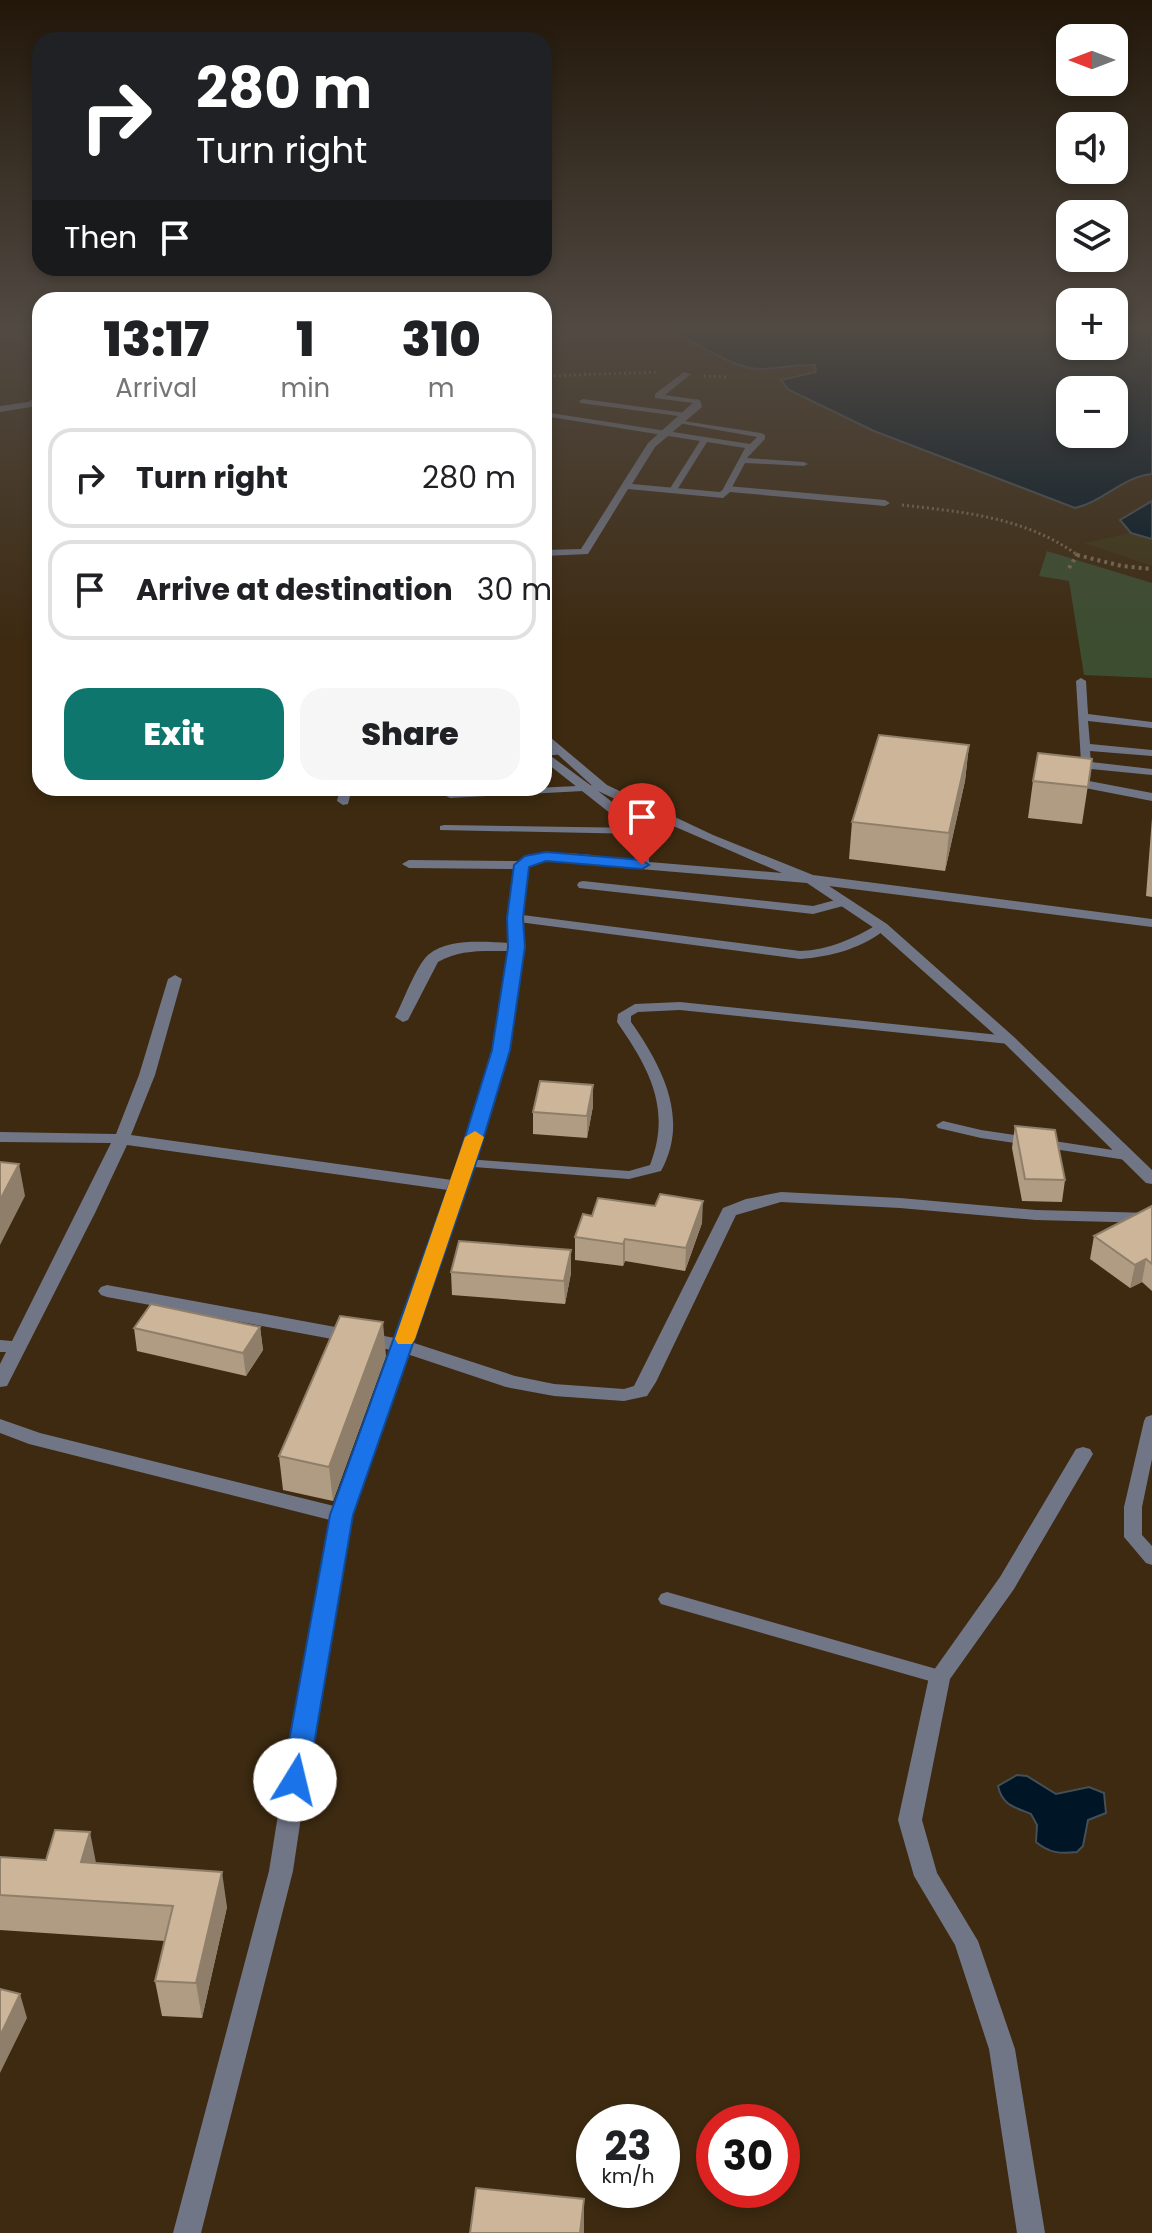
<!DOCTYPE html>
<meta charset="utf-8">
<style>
body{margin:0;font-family:Poppins,sans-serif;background:#f6f6f6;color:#202124;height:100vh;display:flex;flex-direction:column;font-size:30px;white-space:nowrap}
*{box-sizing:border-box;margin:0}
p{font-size:26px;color:#757577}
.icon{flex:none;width:44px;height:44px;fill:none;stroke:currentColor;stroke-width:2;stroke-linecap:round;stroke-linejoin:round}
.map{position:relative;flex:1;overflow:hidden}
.side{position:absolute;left:32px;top:292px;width:520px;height:504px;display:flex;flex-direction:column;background:#fff;border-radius:24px;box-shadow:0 4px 12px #0003}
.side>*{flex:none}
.hud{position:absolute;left:32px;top:32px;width:520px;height:244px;border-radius:24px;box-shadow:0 4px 12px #0003;background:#202124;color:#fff;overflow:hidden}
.needle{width:52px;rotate:270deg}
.controls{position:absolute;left:1056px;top:24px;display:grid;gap:16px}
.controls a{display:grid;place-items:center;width:72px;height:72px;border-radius:16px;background:#fff;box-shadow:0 4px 12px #0003;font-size:40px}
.speed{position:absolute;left:576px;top:2104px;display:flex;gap:16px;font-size:40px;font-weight:700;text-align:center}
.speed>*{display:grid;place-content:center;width:104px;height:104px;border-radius:50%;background:#fff;box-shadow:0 4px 12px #0003;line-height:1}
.speed small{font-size:20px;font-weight:400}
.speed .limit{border:12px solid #d22;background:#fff;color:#111}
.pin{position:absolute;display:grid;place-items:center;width:68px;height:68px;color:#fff;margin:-82px -34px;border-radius:50% 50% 50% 0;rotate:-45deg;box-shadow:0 0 8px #0007}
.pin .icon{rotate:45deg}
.me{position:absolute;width:88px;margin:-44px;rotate:9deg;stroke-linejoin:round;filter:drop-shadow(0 0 6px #0008)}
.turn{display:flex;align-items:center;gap:28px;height:168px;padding:0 32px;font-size:36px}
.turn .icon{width:104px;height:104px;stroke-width:2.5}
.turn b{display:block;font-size:56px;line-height:68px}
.then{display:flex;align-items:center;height:76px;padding:0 32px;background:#0003;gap:16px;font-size:30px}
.eta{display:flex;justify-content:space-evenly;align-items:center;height:136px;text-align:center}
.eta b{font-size:48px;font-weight:800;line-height:56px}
.button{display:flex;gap:16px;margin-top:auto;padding:16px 32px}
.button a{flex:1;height:92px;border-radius:24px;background:#0f766e;color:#fff;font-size:32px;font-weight:800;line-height:92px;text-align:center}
.button a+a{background:#f6f6f6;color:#202124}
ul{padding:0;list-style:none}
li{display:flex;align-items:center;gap:24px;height:100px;margin:0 16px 12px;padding:0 16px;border:4px solid #e0e0e0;border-radius:24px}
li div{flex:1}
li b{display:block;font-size:30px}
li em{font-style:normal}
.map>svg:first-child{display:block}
</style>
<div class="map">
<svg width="1152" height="2233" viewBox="0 0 1152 2233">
<rect width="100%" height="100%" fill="#3d2a11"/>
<path fill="#3c4d30" d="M 1047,551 L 1152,583 L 1152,678 L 1084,675 L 1069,581 L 1039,576 Z"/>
<path fill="#3e3515" d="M 1131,533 L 1152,539 L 1152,566 L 1084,543 Z"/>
<path fill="#001626" stroke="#444f56" stroke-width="2" fill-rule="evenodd" d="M 670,330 L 1070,330 L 1070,346 L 1114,346 L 1114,330 L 1152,330 L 1152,474 C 1124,476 1103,502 1075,508 L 874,431 L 789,390 L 781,380 L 816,372 L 815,365 C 796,364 777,369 758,369 C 732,368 695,342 670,330 ZM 1070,390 L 1114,390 L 1114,434 L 1070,434 Z
M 1152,501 L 1152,539 L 1131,533 L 1120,520 Z
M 1017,1775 L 1027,1776 L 1056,1794 L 1089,1787 L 1104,1793 L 1106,1813 L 1088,1820 L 1083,1846 L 1077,1852 C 1060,1854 1049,1853 1036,1842 L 1037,1825 L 1031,1814 C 1014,1807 1002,1805 998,1786 Z"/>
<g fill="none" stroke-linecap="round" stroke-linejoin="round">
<path stroke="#7d6d58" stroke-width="3" stroke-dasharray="2 3" stroke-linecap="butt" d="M 544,376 L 659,372
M 704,376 L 726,377
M 902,505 C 963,512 1024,517 1076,554"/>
<path stroke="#7d6d58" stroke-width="4" stroke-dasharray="3 4" stroke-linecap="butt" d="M 1077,555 L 1122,566 L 1152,569
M 1069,568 L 1077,555 L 1073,552"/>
<path fill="#717687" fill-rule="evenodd" d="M 684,372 L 691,374 L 665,395 L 700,400 L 700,404 L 655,398 L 655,394 Z
M 583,399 L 686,413 L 690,415 L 686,417 L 580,403 L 579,401 Z
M 544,412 L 750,444 L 757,437 L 673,422 L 677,420 L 761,433 L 765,435 L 765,439 L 747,458 L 804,462 L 808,464 L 804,466 L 745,463 L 731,489 L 727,492 L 723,489 L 745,448 L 707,442 L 677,490 L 673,493 L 669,490 L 700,441 L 544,416 Z
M 1081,678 L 1086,681 L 1088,714 L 1152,722 L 1152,728 L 1088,721 L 1090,744 L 1152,750 L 1152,756 L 1090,751 L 1091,762 L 1152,769 L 1152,775 L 1091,769 L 1090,778 L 1082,778 L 1076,681 Z
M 560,749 L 565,752 L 564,754 L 544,756 L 544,750 Z
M 598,785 L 604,788 L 602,790 L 450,798 L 444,795 L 450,792 Z
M 444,825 L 641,828 L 647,831 L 641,834 L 440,830 L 440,826 Z
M 583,881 L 813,906 L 843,898 L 849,902 L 847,905 L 813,914 L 579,888 L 577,885 L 579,882 Z
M 515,914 L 800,951 C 829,950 853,939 878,924 L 882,923 L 888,927 C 865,948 830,957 800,959 L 511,921 L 509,918 L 511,915 Z
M 680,1002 L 1009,1036 L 1016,1040 L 1009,1044 L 680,1010 L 638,1012 L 631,1016 L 631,1022 C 662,1066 690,1119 661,1171 L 629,1179 L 461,1166 L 459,1163 L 461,1160 L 466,1159 L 629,1171 L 650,1165 C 672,1109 649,1068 617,1022 L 618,1014 L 635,1004 Z
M 943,1121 L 981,1130 L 1126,1152 L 1133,1156 L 1126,1160 L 981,1138 L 938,1128 L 936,1125 Z
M 1152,1415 L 1152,1459 L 1142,1507 L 1142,1535 L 1152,1546 L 1152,1565 L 1146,1563 L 1124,1537 L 1124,1507 L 1144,1421 L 1146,1417 Z
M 667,1592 L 947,1672 L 949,1677 L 947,1682 L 940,1684 L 661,1604 L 658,1599 L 661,1594 Z"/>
<path fill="#717687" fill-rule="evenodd" d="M 40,395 L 40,402 L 31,407 L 0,412 L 0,406 L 28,402 Z
M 697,399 L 701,402 L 702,407 L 655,447 L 632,484 L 720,492 L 727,486 L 885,500 L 890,503 L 885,506 L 730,492 L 723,498 L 628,489 L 588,554 L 544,556 L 544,550 L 581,549 L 648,443 Z
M 544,732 L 607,785 L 713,835 L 813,875 L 1152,919 L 1152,927 L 829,886 L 887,924 L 1014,1037 L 1152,1170 L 1152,1184 L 1146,1183 L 1004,1043 L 877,930 L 807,883 L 546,861 L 535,863 L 529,867 L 522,918 L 523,947 L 509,1050 L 474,1163 L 411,1342 L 515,1376 L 554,1384 L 624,1389 L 634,1386 L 723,1208 L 746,1199 L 781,1192 L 900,1198 L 1036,1210 L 1152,1213 L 1152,1223 L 1036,1220 L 900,1208 L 781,1202 L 736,1215 L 656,1382 L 647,1396 L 624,1401 L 554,1396 L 506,1387 L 407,1354 L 351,1515 L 320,1690 L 293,1871 L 201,2233 L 173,2233 L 269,1871 L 298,1690 L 330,1520 L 29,1444 L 0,1433 L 0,1419 L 40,1433 L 334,1506 L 391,1350 L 107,1297 L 101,1295 L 98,1291 L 101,1287 L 107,1285 L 395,1338 L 448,1190 L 127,1145 L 95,1213 L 7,1386 L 0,1387 L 0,1364 L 6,1352 L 0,1352 L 0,1340 L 12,1341 L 111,1143 L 0,1142 L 0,1132 L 116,1134 L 139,1075 L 168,979 L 175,975 L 182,979 L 155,1075 L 131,1135 L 452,1180 L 493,1050 L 508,951 C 484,951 460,949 438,962 L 408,1020 L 403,1022 L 395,1017 C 403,1002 416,966 428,955 C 448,938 484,942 509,943 L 508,918 L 515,869 L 409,868 L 402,864 L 409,860 L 519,861 C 544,845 605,858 635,860 L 634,832 L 544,761 L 544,751 L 597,790 L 544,742 ZM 598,791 L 660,820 L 643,826 ZM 671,825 L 782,873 L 649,862 L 648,833 Z
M 1089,781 L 1152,793 L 1152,801 L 1085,788 L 1085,782 Z
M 340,788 L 352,788 L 348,804 L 343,805 L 337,801 Z
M 1083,1447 L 1090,1449 L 1093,1454 L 1014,1589 L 950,1679 L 922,1820 L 937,1873 L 978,1941 L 1015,2049 L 1045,2233 L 1017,2233 L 989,2049 L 955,1945 L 914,1876 L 898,1820 L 929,1677 L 1000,1577 L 1076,1449 Z"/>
</g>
<path fill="#af9c83" d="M 969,745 L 965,781 L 945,871 L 849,859 L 852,822 Z
M 1092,759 L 1082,824 L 1028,818 L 1033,781 Z
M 1152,818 L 1152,897 L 1146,896 Z
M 593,1085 L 593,1106 L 587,1138 L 533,1134 L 533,1112 Z
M 1015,1126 L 1065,1180 L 1062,1202 L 1022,1201 L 1012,1148 Z
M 1152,1206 L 1152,1291 L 1142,1282 L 1130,1288 L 1090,1259 L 1094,1236 Z
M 592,1216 L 702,1223 L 685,1271 L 625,1261 L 623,1266 L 575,1260 L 575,1237 Z
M 571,1250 L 571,1273 L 565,1304 L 452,1295 L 451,1272 Z
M 260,1327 L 263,1350 L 246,1376 L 137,1351 L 134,1328 Z
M 386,1356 L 333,1501 L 283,1490 L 279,1456 Z
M 0,1857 L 96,1863 L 227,1907 L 202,2018 L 162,2016 L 155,1981 L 165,1941 L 0,1930 Z"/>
<path fill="#8f7f6a" d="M 969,745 L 965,781 L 945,871 L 949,833 Z
M 593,1085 L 593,1106 L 587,1138 L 587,1116 Z
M 19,1164 L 25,1196 L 0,1245 L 0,1200 Z
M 703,1201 L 702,1223 L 685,1271 L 686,1248 Z
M 625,1239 L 625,1261 L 623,1266 L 623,1244 Z
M 571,1250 L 571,1273 L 565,1304 L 564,1281 Z
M 1146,1259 L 1142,1282 L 1130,1288 L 1135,1265 Z
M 383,1322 L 386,1356 L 333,1501 L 329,1467 Z
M 260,1327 L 263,1350 L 246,1376 L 243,1353 Z
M 90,1832 L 97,1868 L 81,1862 Z
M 222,1872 L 227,1907 L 202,2018 L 196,1983 Z
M 20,1994 L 27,2018 L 0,2073 L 0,2036 Z
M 584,2199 L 584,2233 L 580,2233 Z"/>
<path fill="#ccb598" stroke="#8f7f6a" stroke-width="2" d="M 879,735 L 969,745 L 949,833 L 852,822 Z
M 1038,753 L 1092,759 L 1088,787 L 1033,781 Z
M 540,1081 L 593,1085 L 587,1116 L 533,1112 Z
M 1015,1126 L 1055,1130 L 1065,1180 L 1025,1179 Z
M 0,1162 L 19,1164 L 0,1200 Z
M 660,1194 L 703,1201 L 686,1248 L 625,1239 L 623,1244 L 575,1237 L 583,1214 L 592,1216 L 598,1198 L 655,1206 Z
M 1152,1206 L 1152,1264 L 1146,1259 L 1135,1265 L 1094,1236 Z
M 459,1241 L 571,1250 L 564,1281 L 451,1272 Z
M 151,1304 L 260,1327 L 243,1353 L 134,1328 Z
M 340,1316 L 383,1322 L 329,1467 L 279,1456 Z
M 55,1830 L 90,1832 L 81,1862 L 222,1872 L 196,1983 L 155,1981 L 173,1906 L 0,1895 L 0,1857 L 46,1860 Z
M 0,1989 L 20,1994 L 0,2036 Z
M 476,2188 L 584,2199 L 580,2233 L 470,2233 Z"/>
<linearGradient id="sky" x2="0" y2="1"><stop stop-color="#221709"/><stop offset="0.51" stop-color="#514a43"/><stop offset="1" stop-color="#514a43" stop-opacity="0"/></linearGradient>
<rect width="1152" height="643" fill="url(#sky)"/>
<path fill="#1a73e8" stroke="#114b97" stroke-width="2" d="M 546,852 L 642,860 L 649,865 L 642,869 L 546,861 L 529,867 L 523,918 L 525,947 L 510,1050 L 476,1163 L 353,1515 L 308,1780 L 304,1788 L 295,1791 L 286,1788 L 282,1780 L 330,1515 L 457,1163 L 492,1050 L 508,947 L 507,918 L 514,865 L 525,856 Z"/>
<path fill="#f59e0b" d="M 475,1131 L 484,1137 L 415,1339 L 412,1344 L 398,1344 L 395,1339 L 465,1137 Z"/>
</svg>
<div class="controls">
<a><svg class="needle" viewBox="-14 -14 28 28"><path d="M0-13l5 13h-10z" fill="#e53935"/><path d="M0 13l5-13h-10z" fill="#757577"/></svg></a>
<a><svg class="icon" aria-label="sound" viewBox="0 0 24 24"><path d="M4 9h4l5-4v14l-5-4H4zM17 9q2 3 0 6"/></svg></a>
<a><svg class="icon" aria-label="layers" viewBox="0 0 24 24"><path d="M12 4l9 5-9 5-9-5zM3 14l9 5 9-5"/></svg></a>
<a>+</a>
<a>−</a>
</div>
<div class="speed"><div>23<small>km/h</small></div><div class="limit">30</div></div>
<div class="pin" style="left:642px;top:865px;background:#d93025"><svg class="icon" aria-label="arrive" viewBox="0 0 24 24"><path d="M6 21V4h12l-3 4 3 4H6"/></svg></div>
<svg class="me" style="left:295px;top:1780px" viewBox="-20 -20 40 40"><circle r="19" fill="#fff"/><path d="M0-13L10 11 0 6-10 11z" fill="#1a73e8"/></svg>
<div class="hud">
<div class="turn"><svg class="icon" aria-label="right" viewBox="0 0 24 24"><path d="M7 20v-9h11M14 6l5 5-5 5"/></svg><div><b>280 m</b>Turn right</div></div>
<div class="then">Then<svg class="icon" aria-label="arrive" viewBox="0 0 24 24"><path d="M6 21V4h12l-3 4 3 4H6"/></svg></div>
</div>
<section class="side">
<div class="eta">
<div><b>13:17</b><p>Arrival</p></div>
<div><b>1</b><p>min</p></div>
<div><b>310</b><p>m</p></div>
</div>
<ul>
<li><svg class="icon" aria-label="right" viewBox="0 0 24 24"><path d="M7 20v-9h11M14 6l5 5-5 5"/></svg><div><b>Turn right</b></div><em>280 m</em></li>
<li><svg class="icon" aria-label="arrive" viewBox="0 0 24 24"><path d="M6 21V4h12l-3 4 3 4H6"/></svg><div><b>Arrive at destination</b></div><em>30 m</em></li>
</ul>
<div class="button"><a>Exit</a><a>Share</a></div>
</section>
</div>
